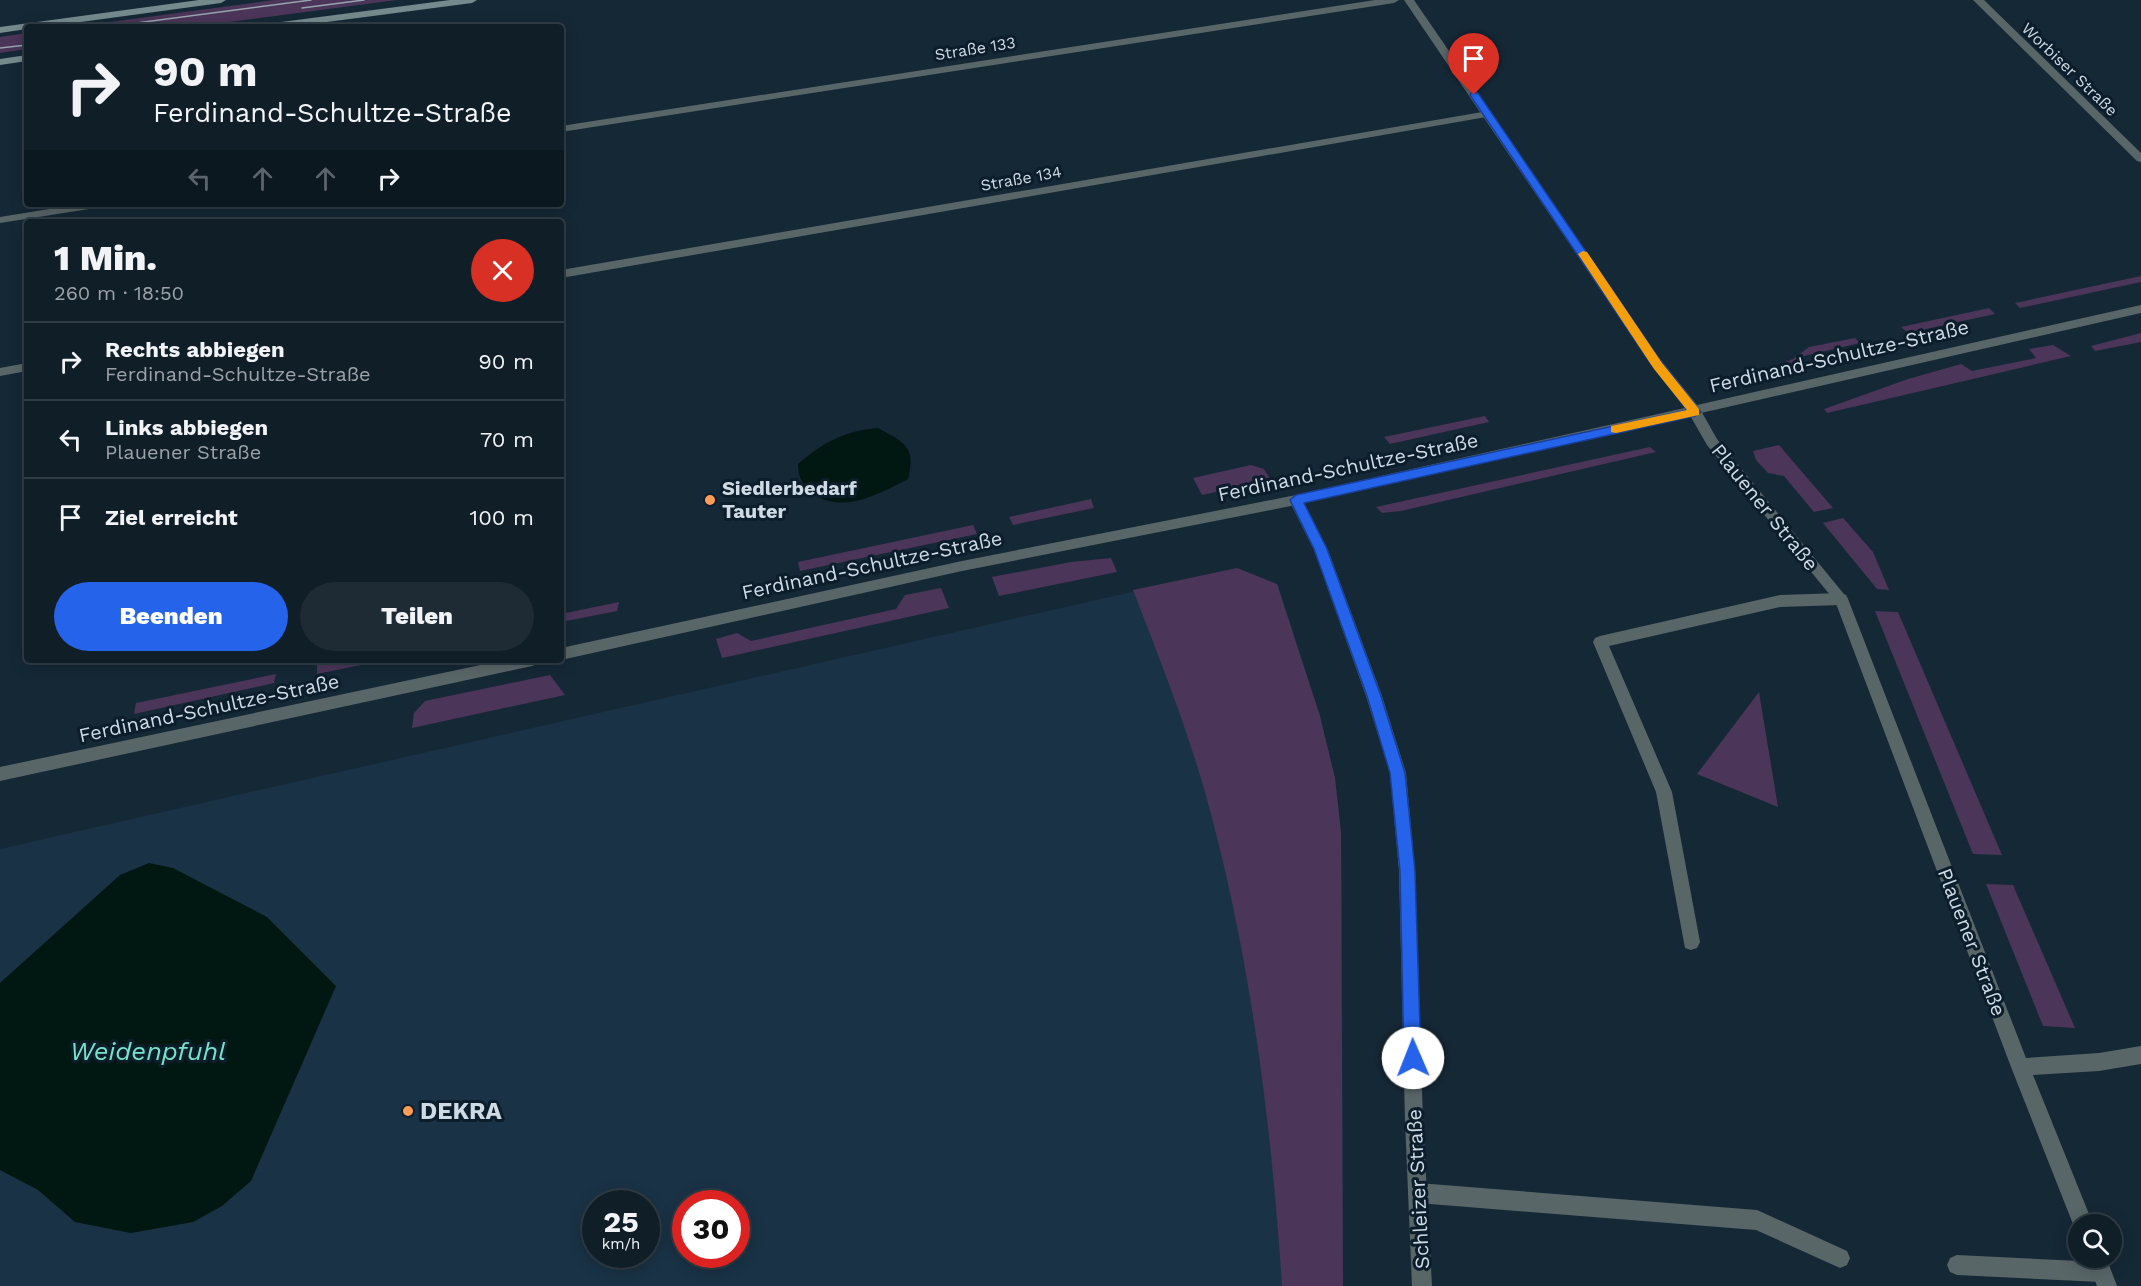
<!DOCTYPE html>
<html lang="de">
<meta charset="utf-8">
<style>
body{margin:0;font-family:"Work Sans",sans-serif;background:#1e2b34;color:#f1f3f6;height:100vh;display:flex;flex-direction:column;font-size:22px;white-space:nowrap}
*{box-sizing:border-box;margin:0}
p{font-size:20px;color:#9ca2a8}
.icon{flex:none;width:33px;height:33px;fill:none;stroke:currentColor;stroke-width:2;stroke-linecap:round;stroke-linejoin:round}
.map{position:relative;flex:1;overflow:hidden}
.side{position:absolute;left:24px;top:219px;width:540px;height:444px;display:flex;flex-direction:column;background:#101e28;border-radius:6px;box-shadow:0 3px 15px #0003,0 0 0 2px #303c45}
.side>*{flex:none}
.guide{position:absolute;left:24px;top:24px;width:540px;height:183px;border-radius:6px;box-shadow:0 3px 15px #0003,0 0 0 2px #303c45;background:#101e28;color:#f1f3f6;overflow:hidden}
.buttons{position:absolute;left:2068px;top:1214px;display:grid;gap:12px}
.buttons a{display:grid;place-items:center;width:54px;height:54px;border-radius:50%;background:#101e28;box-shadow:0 3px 15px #0003,0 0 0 2px #303c45;font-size:30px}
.speed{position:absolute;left:582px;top:1190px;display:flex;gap:12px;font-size:30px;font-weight:700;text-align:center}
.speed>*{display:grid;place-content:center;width:78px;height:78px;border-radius:50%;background:#101e28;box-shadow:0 3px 15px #0003,0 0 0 2px #303c45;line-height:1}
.speed small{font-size:15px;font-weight:400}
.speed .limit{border:9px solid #d22;background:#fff;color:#111}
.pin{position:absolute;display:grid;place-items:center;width:51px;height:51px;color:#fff;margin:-62px -26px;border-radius:50% 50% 50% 0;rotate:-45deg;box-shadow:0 0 6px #0007}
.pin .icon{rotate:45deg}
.me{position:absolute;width:66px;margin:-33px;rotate:359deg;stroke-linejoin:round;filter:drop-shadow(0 0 4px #0008)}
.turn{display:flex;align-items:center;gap:21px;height:126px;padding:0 30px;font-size:27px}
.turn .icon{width:78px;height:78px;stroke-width:2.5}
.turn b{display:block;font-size:42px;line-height:51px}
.lanes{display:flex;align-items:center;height:57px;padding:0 30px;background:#0003;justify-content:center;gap:30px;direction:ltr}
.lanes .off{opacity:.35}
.round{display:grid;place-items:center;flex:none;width:63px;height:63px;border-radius:32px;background:#1e2b34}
.head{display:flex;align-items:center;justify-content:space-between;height:102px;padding:0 30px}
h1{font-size:36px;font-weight:800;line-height:45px}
.action{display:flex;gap:12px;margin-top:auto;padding:12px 30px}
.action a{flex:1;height:69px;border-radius:36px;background:#2563eb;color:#fff;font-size:24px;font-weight:800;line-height:69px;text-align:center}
.action a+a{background:#1e2b34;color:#f1f3f6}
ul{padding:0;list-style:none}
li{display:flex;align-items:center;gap:18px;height:78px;padding:0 30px;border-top:2px solid #303c45}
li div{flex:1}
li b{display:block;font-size:22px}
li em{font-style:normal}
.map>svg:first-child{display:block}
</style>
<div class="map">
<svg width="2141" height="1286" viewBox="0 0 2141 1286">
<rect width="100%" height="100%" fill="#152836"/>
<path fill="#193245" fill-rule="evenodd" d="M 1237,568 L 1278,585 L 1320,716 L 1335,778 L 1341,832 L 1342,915 L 1343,1286 L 0,1286 L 0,849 ZM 596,1203 L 646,1203 L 646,1254 L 596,1254 ZM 686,1203 L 736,1203 L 736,1254 L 686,1254 Z"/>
<path fill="#4b3559" d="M 274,0 L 397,0 L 192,27 L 73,27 Z
M 27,33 L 27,49 L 0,53 L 0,37 Z
M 2141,276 L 2141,282 L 2020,308 L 2015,303 Z
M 1989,308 L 1995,314 L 1908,333 L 1901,327 Z
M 2141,333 L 2141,342 L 2095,351 L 2091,346 Z
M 1855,338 L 1860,343 L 1804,356 L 1804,367 L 1787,370 L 1782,363 L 1793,359 L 1809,347 Z
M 2053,345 L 2071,356 L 1827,413 L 1824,409 L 1908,379 L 1961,364 L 1972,371 L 2036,358 L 2029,349 Z
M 1485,416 L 1489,422 L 1390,444 L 1384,437 Z
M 1779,445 L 1833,508 L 1814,512 L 1784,476 L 1768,473 L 1756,460 L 1753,451 Z
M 1650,447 L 1656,452 L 1401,511 L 1382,513 L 1376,507 Z
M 1251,465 L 1264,469 L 1271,480 L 1202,495 L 1193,478 Z
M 1091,499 L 1094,508 L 1013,525 L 1009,517 Z
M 1843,518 L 1873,552 L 1889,590 L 1877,589 L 1823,523 Z
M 973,525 L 977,534 L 800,571 L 798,562 Z
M 1111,558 L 1117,572 L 999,596 L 992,577 L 1071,562 Z
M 1237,568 L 1277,584 L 1320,716 L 1335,778 L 1341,832 L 1343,1286 L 1282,1286 C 1271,1119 1250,953 1205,792 C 1185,723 1159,657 1133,590 Z
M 941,588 L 949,608 L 722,658 L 716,639 L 737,633 L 751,641 L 896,609 L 905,595 Z
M 619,602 L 617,611 L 561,622 L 561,614 Z
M 1875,611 L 1898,612 L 2002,855 L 1973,854 Z
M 340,660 L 385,660 L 317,674 L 317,665 Z
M 276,674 L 274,683 L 134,714 L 136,703 Z
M 550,675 L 565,695 L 412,728 L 414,713 L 425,701 Z
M 1759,692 L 1778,807 L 1697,774 Z
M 1986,884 L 2013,885 L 2075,1028 L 2043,1026 Z"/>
<path fill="#011711" d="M 878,428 C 905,443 916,446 908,479 C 880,493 845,514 815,495 C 803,487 798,478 798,464 C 824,442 844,431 878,428 Z
M 149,863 L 173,868 L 267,917 L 336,986 L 251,1181 L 222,1206 L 193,1222 L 131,1233 L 75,1222 L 38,1190 L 0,1170 L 0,983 L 120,875 Z"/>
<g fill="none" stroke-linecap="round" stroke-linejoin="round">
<path fill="#596668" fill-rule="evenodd" d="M 1841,593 L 1846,595 L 1848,599 L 1846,603 L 1841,605 L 1780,607 L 1609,646 L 1672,792 L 1700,942 L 1697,948 L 1691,950 L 1685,948 L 1656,792 L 1593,642 L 1595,638 L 1600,636 L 1780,595 Z
M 1418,1183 L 1757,1210 L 1847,1251 L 1850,1258 L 1847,1265 L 1840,1268 L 1756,1230 L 1418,1203 L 1411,1200 L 1408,1193 L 1411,1186 Z
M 1957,1255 L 2101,1262 L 2108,1265 L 2111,1272 L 2108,1279 L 2101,1282 L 1957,1275 L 1950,1272 L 1947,1265 L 1950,1258 Z"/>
<path fill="#596668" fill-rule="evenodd" d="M 1375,0 L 1399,0 L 1394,3 L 561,132 L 561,126 Z
M 1973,0 L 1984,0 L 2141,153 L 2141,162 L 2137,161 Z
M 1488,111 L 1492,112 L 1492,116 L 561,278 L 561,270 Z
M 80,204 L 108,204 L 102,207 L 0,223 L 0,217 Z
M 27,363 L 27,371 L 0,376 L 0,368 Z
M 1695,408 L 1700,409 L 1717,439 L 1848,599 L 2026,1058 L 2099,1053 L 2141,1046 L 2141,1064 L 2099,1071 L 2033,1075 L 2093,1224 L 2079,1224 L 2079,1232 L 2073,1224 L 2011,1067 L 1835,601 L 1707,445 L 1688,412 Z
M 1296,495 L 1301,497 L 1328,550 L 1382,696 L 1406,773 L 1415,871 L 1423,1121 L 1432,1286 L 1412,1286 L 1405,1121 L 1399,871 L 1390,773 L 1366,696 L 1314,550 L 1289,500 Z
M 2086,1257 L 2106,1257 L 2117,1286 L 2097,1286 Z"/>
<path fill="#596668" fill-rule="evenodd" d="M 1404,0 L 1414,0 L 1657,355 L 1697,405 L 2141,305 L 2141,313 L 1701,413 L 1695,416 L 1691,415 L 1296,505 L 962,571 L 561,660 L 561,648 L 962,561 L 1296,495 L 1685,408 L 1649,361 Z
M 504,660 L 540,660 L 537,664 L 532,666 L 0,781 L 0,767 Z"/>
<path fill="#758a8d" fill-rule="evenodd" d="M 199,0 L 226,0 L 221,3 L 44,27 L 27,27 L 27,29 L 0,33 L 0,27 Z
M 450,0 L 477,0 L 472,3 L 289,27 L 261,27 L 266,24 Z
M 27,55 L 27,61 L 0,65 L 0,59 Z"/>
<path stroke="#96a4ae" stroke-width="1.5" d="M 302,8 L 364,0
M 106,27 L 311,0
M 0,48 L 27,45"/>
</g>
<path fill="#2563eb" stroke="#184099" stroke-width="1.5" d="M 1471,93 L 1478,93 L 1657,356 L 1701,412 L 1695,416 L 1304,503 L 1327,549 L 1381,696 L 1405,773 L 1415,871 L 1421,1058 L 1419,1064 L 1413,1066 L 1407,1064 L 1404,1058 L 1400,871 L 1390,773 L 1367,696 L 1314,549 L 1290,500 L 1296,495 L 1687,410 L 1649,361 L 1470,95 Z"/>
<path fill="#f59e0b" d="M 1583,251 L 1587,252 L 1662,363 L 1699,409 L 1699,415 L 1616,433 L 1611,432 L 1611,426 L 1687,410 L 1654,369 L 1578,254 Z"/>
<g fill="#fe9c57" stroke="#0c1e2c" stroke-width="2">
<circle cx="710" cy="500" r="6"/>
<circle cx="408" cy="1111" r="6"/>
</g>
<g text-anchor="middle" stroke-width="6" stroke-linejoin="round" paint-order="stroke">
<g font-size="16" fill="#cfdbe4" stroke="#0c1e2c">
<text transform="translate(975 48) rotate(-9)" y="6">Straße 133</text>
<text transform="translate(2070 69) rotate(44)" y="6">Worbiser Straße</text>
<text transform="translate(1021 178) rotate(-10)" y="6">Straße 134</text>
</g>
<g font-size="20" fill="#cfdbe4" stroke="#0c1e2c">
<text transform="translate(1839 356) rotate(-13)" y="7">Ferdinand-Schultze-Straße</text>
<text transform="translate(1348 467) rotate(-12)" y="7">Ferdinand-Schultze-Straße</text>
<text transform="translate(1765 507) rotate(51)" y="7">Plauener Straße</text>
<text transform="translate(872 565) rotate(-12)" y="7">Ferdinand-Schultze-Straße</text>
<text transform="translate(209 708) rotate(-12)" y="7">Ferdinand-Schultze-Straße</text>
<text transform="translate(1972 942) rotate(69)" y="7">Plauener Straße</text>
<text transform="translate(1418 1189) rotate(-93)" y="7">Schleizer Straße</text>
</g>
<g font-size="20" font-weight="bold" fill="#cfdbe4" stroke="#0c1e2c" text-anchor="start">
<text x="722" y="495">Siedlerbedarf<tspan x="722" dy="23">Tauter</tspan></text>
</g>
<g font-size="24" font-weight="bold" fill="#cfdbe4" stroke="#0c1e2c" text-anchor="start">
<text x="420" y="1119">DEKRA</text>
</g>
<g font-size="26" font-style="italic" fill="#76e4c8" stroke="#0c1e2c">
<text x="148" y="1060">Weidenpfuhl</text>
</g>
</g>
</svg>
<div class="buttons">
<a><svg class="icon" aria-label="search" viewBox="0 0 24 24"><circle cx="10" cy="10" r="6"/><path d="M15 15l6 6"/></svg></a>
</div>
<div class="speed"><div>25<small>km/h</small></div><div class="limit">30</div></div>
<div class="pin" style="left:1474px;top:95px;background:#d93025"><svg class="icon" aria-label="arrive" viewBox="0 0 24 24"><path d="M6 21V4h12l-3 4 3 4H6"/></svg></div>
<svg class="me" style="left:1413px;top:1058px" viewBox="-20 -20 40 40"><circle r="19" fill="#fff"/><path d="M0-13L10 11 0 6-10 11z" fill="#2563eb"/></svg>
<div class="guide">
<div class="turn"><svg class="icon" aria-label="right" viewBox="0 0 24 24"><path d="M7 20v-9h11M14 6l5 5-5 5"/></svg><div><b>90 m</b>Ferdinand-Schultze-Straße</div></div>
<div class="lanes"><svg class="icon off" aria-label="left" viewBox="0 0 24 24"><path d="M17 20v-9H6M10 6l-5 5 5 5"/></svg><svg class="icon off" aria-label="ahead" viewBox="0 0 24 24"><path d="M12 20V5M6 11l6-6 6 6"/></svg><svg class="icon off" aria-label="ahead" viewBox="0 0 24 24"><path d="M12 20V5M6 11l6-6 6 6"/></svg><svg class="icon" aria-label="right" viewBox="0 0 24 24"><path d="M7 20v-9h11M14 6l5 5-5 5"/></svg></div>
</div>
<section class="side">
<div class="head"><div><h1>1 Min.</h1><p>260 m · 18:50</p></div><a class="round" style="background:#d93025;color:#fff"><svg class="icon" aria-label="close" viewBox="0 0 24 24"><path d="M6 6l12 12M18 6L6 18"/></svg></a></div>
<ul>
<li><svg class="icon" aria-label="right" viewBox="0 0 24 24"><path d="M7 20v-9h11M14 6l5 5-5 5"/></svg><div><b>Rechts abbiegen</b><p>Ferdinand-Schultze-Straße</p></div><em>90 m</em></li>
<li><svg class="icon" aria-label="left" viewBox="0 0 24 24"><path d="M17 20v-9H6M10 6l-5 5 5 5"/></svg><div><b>Links abbiegen</b><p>Plauener Straße</p></div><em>70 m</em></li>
<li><svg class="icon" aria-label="arrive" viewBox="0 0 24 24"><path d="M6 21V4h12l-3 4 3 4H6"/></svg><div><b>Ziel erreicht</b></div><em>100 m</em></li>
</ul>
<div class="action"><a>Beenden</a><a>Teilen</a></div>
</section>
</div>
